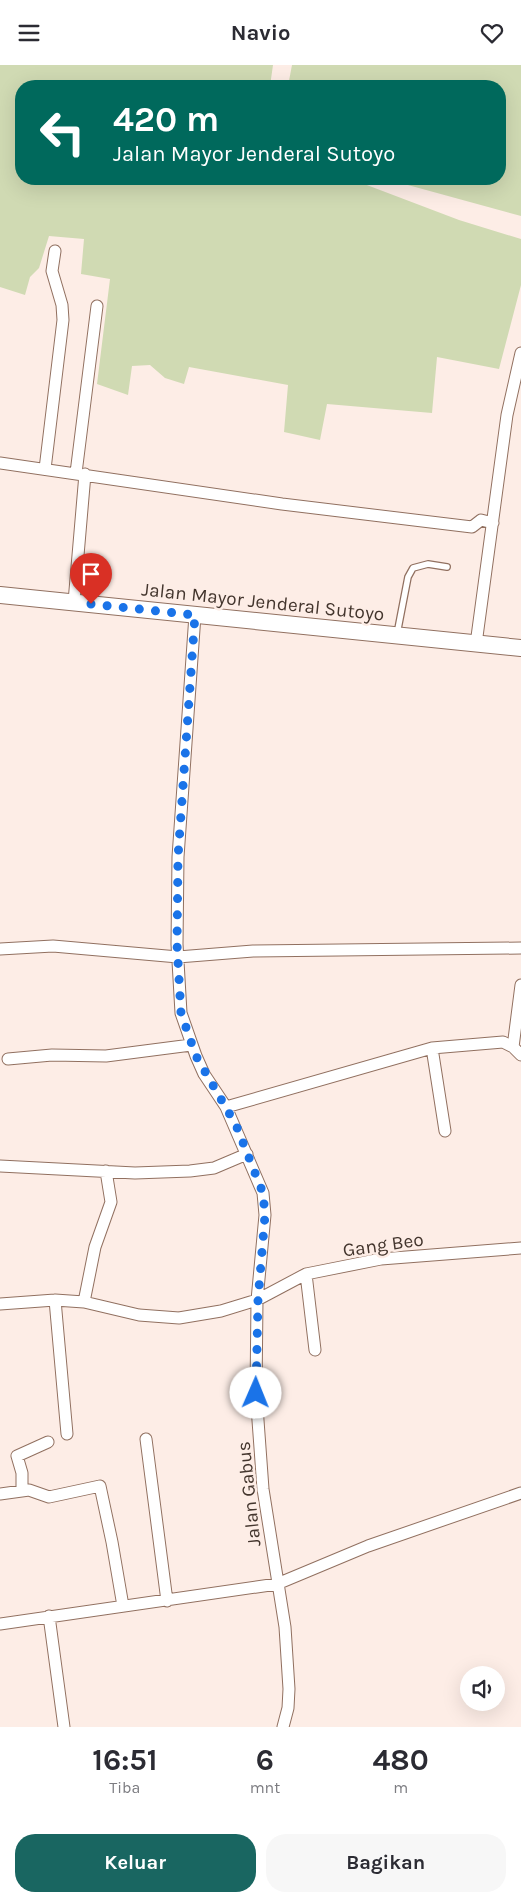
<!DOCTYPE html>
<html lang="id">
<style>
body{margin:0;font-family:Karla,sans-serif;background:#f7f7f7;color:#2b2b33;height:100vh;display:flex;flex-direction:column;font-size:19px;white-space:nowrap}
*{box-sizing:border-box;margin:0}
p{font-size:16px;color:#7c7c81}
.icon{flex:none;width:28px;height:28px;fill:none;stroke:currentColor;stroke-width:2;stroke-linecap:round;stroke-linejoin:round}
.map{position:relative;height:1662px;overflow:hidden}
.sheet{display:flex;flex-direction:column;background:#fff;flex:1}
.sheet>*{flex:none}
.banner{position:absolute;left:15px;top:15px;width:491px;height:105px;border-radius:20px;box-shadow:0 5px 20px #0002;background:#00695c;color:#fff;overflow:hidden}
.fabs{position:absolute;left:460px;top:1601px;display:grid;gap:10px}
.fabs a{display:grid;place-items:center;width:45px;height:45px;border-radius:50%;background:#fff;box-shadow:0 5px 20px #0002;font-size:25px}
.pin{position:absolute;display:grid;place-items:center;width:42px;height:42px;color:#fff;margin:-51px -21px;border-radius:50% 50% 50% 0;rotate:-45deg;box-shadow:0 0 5px #0007}
.pin .icon{rotate:45deg}
.me{position:absolute;width:55px;margin:-28px;rotate:1deg;stroke-linejoin:round;filter:drop-shadow(0 0 4px #0008)}
.turn{display:flex;align-items:center;gap:18px;height:105px;padding:0 15px;font-size:22px}
.turn .icon{width:65px;height:65px;stroke-width:2.5}
.turn b{display:block;font-size:35px;line-height:42px}
.eta{display:flex;justify-content:space-evenly;align-items:center;height:85px;text-align:center}
.eta b{font-size:30px;font-weight:700;line-height:35px}
.button{display:flex;gap:10px;margin-top:auto;padding:10px 15px}
.button a{flex:1;height:58px;border-radius:20px;background:#196661;color:#fff;font-size:20px;font-weight:700;line-height:58px;text-align:center}
.button a+a{background:#f7f7f7;color:#2b2b33}
header{display:flex;justify-content:space-between;align-items:center;height:65px;padding:0 15px;background:#fff;font-size:22px;font-weight:700}
.map>svg:first-child{display:block}
</style>
<header><svg class="icon" aria-label="menu" viewBox="0 0 24 24"><path d="M4 6h16M4 12h16M4 18h16"/></svg>Navio<svg class="icon" aria-label="heart" viewBox="0 0 24 24"><path d="M12 20l-8-8c-3-5 5-10 8-4 3-6 11-1 8 4z"/></svg></header>
<div class="map">
<svg width="521" height="1662" viewBox="0 0 521 1662">
<rect width="100%" height="100%" fill="#fdede6"/>
<path fill="#d0dab3" d="M 0,0 L 273,0 L 270,21 L 21,21 L 21,114 L 351,114 L 459,155 L 521,174 L 521,220 L 499,304 L 437,292 L 432,348 L 327,339 L 320,375 L 284,367 L 288,320 L 189,302 L 184,319 L 165,313 L 150,300 L 132,301 L 128,330 L 97,319 L 110,214 L 81,209 L 84,174 L 49,171 L 39,203 L 30,212 L 25,230 L 0,222 Z
M 292,0 L 521,0 L 521,151 L 386,114 L 500,114 L 500,21 L 288,21 Z"/>
<g fill="none" stroke-linecap="round" stroke-linejoin="round">
<g stroke="#917060" stroke-width="8">
<path id="lane" d="M 397,569 L 408,512 L 413,503 L 428,499 L 447,502"/>
</g>
<g stroke="#917060" stroke-width="13">
<path id="street" d="M 0,398 L 282,439 L 472,462 L 481,455 L 493,458
M 45,404 L 63,255 L 62,240 L 52,206 L 55,186
M 76,408 L 97,241
M 74,537 L 85,409
M 195,550 L 178,792 L 177,879 L 181,948 L 196,991 L 204,1009 L 226,1042 L 263,1128 L 265,1150 L 257,1235 L 256,1328 L 263,1424 L 285,1562 L 289,1624 L 288,1643 L 283,1662
M 476,579 L 507,350 L 521,288
M 0,884 L 53,881 L 178,892 L 253,886 L 521,883
M 513,982 L 521,920
M 432,983 L 445,1066
M 8,994 L 52,990 L 106,991 L 191,980
M 226,1042 L 432,983 L 503,977 L 513,982 L 521,990
M 0,1101 L 135,1108 L 190,1106 L 214,1103 L 247,1089
M 306,1209 L 315,1285
M 55,1235 L 67,1369
M 84,1237 L 95,1182 L 111,1137 L 106,1106
M 0,1239 L 55,1235 L 84,1237 L 139,1250 L 179,1253 L 221,1246 L 257,1235 L 306,1209 L 381,1194 L 521,1183
M 146,1374 L 167,1536
M 22,1425 L 22,1408 L 17,1391 L 48,1377
M 0,1429 L 29,1425 L 49,1432 L 100,1421 L 112,1477 L 123,1541
M 49,1551 L 64,1662
M 0,1559 L 277,1519 L 368,1481 L 521,1428"/>
</g>
<g stroke="#917060" stroke-width="18">
<path id="secondary" d="M 0,530 L 521,583"/>
</g>
<use href="#lane" stroke="#fff" stroke-width="5.5"/>
<use href="#street" stroke="#fff" stroke-width="11"/>
<use href="#secondary" stroke="#fff" stroke-width="16"/>
</g>
<g fill="none" stroke-linecap="round" stroke-linejoin="round">
<path stroke="#1a73e8" stroke-width="9" stroke-dasharray="0 16.2" d="M 91,539 L 195,550 L 178,792 L 177,879 L 181,948 L 196,991 L 236,1060 L 263,1128 L 265,1150 L 258,1235 L 256,1328"/>
</g>
<g text-anchor="middle" stroke-width="5" stroke-linejoin="round" paint-order="stroke">
<g font-size="19" fill="#43352d" stroke="#fdede6">
<text transform="translate(263 536) rotate(6)" y="7">Jalan Mayor Jenderal Sutoyo</text>
<text transform="translate(383 1179) rotate(-8)" y="7">Gang Beo</text>
<text transform="translate(248 1429) rotate(-96)" y="7">Jalan Gabus</text>
</g>
</g>
</svg>
<div class="fabs">
<a><svg class="icon" aria-label="sound" viewBox="0 0 24 24"><path d="M4 9h4l5-4v14l-5-4H4zM17 9q2 3 0 6"/></svg></a>
</div>
<div class="pin" style="left:91px;top:539px;background:#d93025"><svg class="icon" aria-label="arrive" viewBox="0 0 24 24"><path d="M6 21V4h12l-3 4 3 4H6"/></svg></div>
<svg class="me" style="left:256px;top:1328px" viewBox="-20 -20 40 40"><circle r="19" fill="#fff"/><path d="M0-13L10 11 0 6-10 11z" fill="#1a73e8"/></svg>
<div class="banner">
<div class="turn"><svg class="icon" aria-label="left" viewBox="0 0 24 24"><path d="M17 20v-9H6M10 6l-5 5 5 5"/></svg><div><b>420 m</b>Jalan Mayor Jenderal Sutoyo</div></div>
</div>
</div>
<section class="sheet">
<div class="eta">
<div><b>16:51</b><p>Tiba</p></div>
<div><b>6</b><p>mnt</p></div>
<div><b>480</b><p>m</p></div>
</div>
<div class="button"><a>Keluar</a><a>Bagikan</a></div>
</section>
